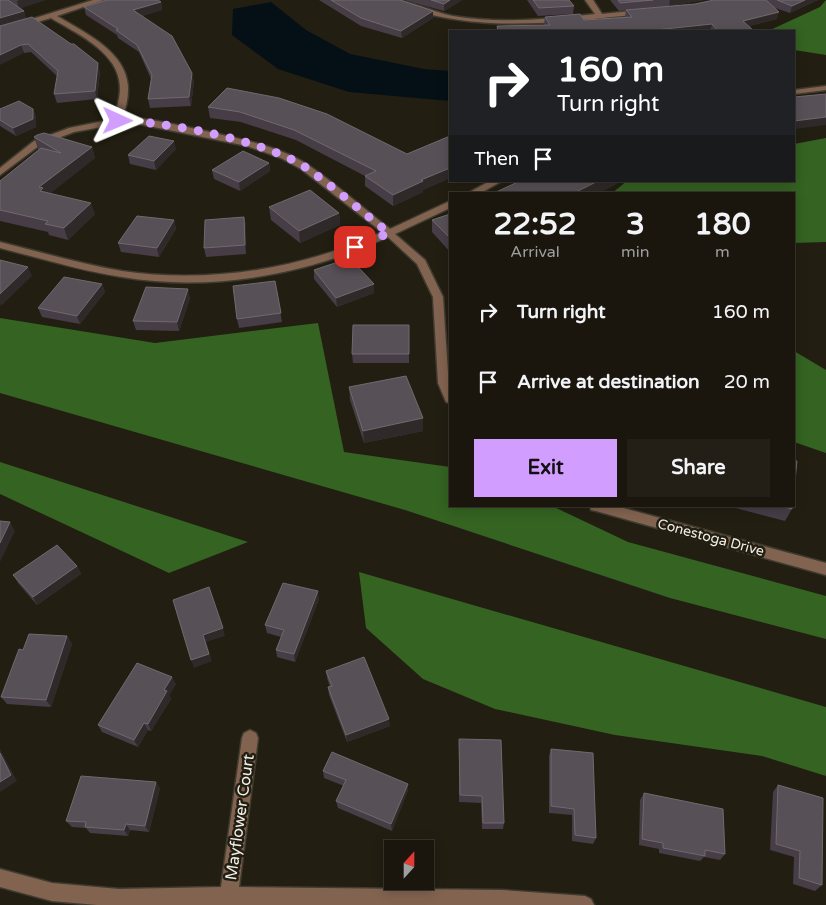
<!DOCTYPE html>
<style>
body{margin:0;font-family:"Varela Round",sans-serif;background:#231f17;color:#f1f3f6;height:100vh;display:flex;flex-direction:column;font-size:19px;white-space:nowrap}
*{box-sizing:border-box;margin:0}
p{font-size:16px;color:#9f9f9e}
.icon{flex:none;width:28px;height:28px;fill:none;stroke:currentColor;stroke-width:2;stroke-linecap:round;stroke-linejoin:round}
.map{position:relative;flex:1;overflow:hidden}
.side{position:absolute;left:449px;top:192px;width:346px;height:315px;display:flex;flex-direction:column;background:#1a160e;border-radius:0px;box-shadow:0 2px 12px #0003,0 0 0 1px #38352e}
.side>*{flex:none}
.hud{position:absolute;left:449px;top:30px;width:346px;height:152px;border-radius:0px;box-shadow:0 2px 12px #0003,0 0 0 1px #38352e;background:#202124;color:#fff;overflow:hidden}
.needle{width:32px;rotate:21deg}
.buttons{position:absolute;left:384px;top:840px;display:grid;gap:10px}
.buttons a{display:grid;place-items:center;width:50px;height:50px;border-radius:0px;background:#1a160e;box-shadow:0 2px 12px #0003,0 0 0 1px #38352e;font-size:25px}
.pin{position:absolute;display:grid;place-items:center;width:42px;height:42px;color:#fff;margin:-21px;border-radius:10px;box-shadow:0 2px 8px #0006}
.me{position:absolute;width:55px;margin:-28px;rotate:91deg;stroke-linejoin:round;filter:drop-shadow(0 0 4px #0008)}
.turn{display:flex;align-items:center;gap:18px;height:105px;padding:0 25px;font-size:22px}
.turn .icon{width:65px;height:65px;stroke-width:2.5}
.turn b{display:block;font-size:35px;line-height:42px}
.then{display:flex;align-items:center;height:48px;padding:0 25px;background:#0003;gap:10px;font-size:19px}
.eta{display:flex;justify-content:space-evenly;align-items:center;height:85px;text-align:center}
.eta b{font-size:30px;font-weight:700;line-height:35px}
.button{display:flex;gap:10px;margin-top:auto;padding:10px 25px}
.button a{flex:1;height:58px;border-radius:0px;background:#d19dfe;color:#111;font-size:20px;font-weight:700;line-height:58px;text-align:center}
.button a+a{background:#231f17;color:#f1f3f6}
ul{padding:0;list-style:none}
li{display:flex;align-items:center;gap:15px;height:70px;padding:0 25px}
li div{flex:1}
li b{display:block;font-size:19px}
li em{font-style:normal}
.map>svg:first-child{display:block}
</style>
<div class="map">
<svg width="826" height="905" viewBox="0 0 826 905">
<rect width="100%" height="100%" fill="#221e12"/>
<path fill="#346322" d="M 826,0 L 826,55 L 794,50 L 794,31 L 768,31 L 820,7 Z
M 826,138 L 826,242 L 794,243 L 794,194 L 611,194 L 627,181 L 794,181 L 794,144 Z
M 0,318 L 155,343 L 318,323 L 344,452 L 450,467 L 450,506 L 552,506 L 628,542 L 826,596 L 826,639 L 670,598 L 405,510 L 0,393 Z
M 794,351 L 826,370 L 826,453 L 794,442 Z
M 0,462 L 248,542 L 169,573 L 0,494 Z
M 359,572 L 826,707 L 826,776 L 762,756 L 615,735 L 495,709 L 423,679 L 366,628 Z"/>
<path fill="#041015" d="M 271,2 L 306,30 L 350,54 L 424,69 L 450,71 L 450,101 L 349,92 L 278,69 L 232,35 L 233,9 Z"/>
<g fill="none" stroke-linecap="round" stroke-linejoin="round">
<g stroke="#3f3b30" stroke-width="3">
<path id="minor" d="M 93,0 L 104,0 L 57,16 C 82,31 121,49 127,80 C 130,93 126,106 123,118 C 152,118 181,126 210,132 C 243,140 279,146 308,165 C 336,184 363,208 390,229 L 450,201 L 450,208 L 395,234 L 425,260 L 443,297 L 450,403 L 446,402 L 438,383 L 433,297 L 417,264 L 388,237 C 306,275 211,292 122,277 C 81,271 40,258 0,248 L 0,242 C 40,252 81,264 122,271 C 210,284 302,269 382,232 L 301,169 L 281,158 L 247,146 L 139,124 L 118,124 L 74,132 L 40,145 L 0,175 L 0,168 L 34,141 L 69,128 L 114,119 C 117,107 122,93 119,80 C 114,50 74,32 51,18 L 0,33 L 0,29 Z
M 389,0 C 410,0 432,12 453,16 C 500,24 548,19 595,14 L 585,0 L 593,0 L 602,14 L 641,10 L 645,12 L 641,14 C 571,21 501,31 432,15 C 419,12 400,8 389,0 Z
M 826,86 L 826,90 L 794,94 L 794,90 Z
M 490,181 L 502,181 L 479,194 L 466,194 Z
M 590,506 L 616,506 L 826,563 L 826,575 L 596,511 L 591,510 Z
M 250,730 L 256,733 L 258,738 L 239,887 L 502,890 L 585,896 L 591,899 L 594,905 L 97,905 L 52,901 L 0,887 L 0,869 L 52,883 L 119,889 L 221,887 L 242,738 L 244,733 Z"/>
</g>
<use href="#minor" fill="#826350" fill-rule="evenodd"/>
</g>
<path fill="#463d46" d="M 0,0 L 45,0 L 20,8 L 24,11 L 26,19 L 100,71 L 97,99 L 57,103 L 54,94 L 57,76 L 31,52 L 24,53 Z
M 319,0 L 400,0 L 433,18 L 402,38 L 361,26 Z
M 404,0 L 462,0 L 444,11 Z
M 527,0 L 569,0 L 574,6 L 573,14 L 538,16 Z
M 610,0 L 704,0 L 669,6 L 619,11 Z
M 714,0 L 818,0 L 790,13 L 775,8 L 777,19 L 749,26 L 754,31 L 497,31 L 497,26 L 544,25 L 545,17 L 584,20 L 625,17 L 626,10 L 695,4 Z
M 161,2 L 162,10 L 142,16 L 194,81 L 191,106 L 150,108 L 148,99 L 151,79 L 139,52 L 118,38 L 117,35 L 86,15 L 84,7 Z
M 227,88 L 407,154 L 450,136 L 450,178 L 423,190 L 423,192 L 393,206 L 365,186 L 365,176 L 296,140 L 241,122 L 210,118 L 208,107 Z
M 0,109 L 33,109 L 36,117 L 36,127 L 16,136 L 0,126 Z
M 34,137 L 92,147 L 95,158 L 50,193 L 95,214 L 68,240 L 49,235 L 48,232 L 0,221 L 0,181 L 39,149 L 38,149 Z
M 176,149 L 156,170 L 130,164 L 128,155 Z
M 269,163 L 270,171 L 240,191 L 214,179 L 212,170 Z
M 269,207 L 339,213 L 340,225 L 300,243 L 271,220 Z
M 450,214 L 450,252 L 432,232 L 432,220 Z
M 244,217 L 246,226 L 246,254 L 206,257 L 204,248 Z
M 174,220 L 176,229 L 159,257 L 121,252 L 118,243 Z
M 314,270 L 374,284 L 374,293 L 337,307 L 314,279 Z
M 275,281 L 282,322 L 239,328 L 237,319 Z
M 102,284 L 105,292 L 80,324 L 42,317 L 38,308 Z
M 190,298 L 179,331 L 136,330 L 133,321 Z
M 409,325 L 409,363 L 353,363 L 352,354 Z
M 349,387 L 423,431 L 364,443 L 350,400 Z
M 728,506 L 792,506 L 792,509 L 785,521 Z
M 77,566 L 81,574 L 37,605 L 18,583 L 13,575 Z
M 319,599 L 295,662 L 277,657 L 276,650 L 281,637 L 267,633 L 265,625 Z
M 67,636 L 72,644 L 51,707 L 7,704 L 1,697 L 23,650 Z
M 326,671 L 390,726 L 347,742 L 329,695 L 328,687 L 330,687 L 327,678 Z
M 176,684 L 169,695 L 171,699 L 151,731 L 148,730 L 138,747 L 102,732 L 98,725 Z
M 459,739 L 504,823 L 503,829 L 482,829 L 481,803 L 459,802 Z
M 551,749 L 596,838 L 593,844 L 572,841 L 572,815 L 549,813 L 549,756 Z
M 323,771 L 408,784 L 408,790 L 392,831 L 338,808 L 336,801 L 344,786 L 324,778 Z
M 778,785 L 822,885 L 815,891 L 793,884 L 794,857 L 770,850 L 773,792 Z
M 160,788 L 149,832 L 130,830 L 128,836 L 90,833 L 86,828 L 72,827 L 66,821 Z
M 644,793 L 725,854 L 720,860 L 704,857 L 700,861 L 659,853 L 659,849 L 639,845 L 640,800 Z"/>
<path fill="#30292a" d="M 19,0 L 45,0 L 19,9 L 17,1 Z
M 450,0 L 462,0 L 444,11 L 444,4 Z
M 670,0 L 704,0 L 669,6 Z
M 805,0 L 818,0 L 790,13 L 792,6 Z
M 161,2 L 162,10 L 135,18 L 133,10 Z
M 24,11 L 26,19 L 0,27 L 0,18 Z
M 433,11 L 433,18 L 402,38 L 401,31 Z
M 779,12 L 777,19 L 741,28 L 743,21 Z
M 712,24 L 710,31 L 646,31 Z
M 21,45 L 24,53 L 0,65 L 0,55 Z
M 98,63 L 100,71 L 97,99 L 95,91 Z
M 192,73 L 194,81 L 191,106 L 189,97 Z
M 33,109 L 36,117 L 36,127 L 16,136 L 13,128 Z
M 826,117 L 826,125 L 794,129 L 794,121 Z
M 174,141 L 176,149 L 156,170 L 154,161 Z
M 92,147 L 95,158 L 46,197 L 44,203 L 39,187 Z
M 269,163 L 270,171 L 240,191 L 239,182 Z
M 450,168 L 450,178 L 423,190 L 423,192 L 393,206 L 393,195 L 421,180 Z
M 598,181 L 618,181 L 617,184 L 597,194 L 572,194 Z
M 91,203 L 95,214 L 68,240 L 64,228 Z
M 339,213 L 340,225 L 300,243 L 299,231 Z
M 244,217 L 246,226 L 246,254 L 245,245 Z
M 174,220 L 176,229 L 159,257 L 157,248 Z
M 28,267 L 32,276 L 1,306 L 0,303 L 0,294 Z
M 102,284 L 105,292 L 80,324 L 77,316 Z
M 374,284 L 374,293 L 337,307 L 336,298 Z
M 188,289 L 190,298 L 179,331 L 177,322 Z
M 423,418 L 423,431 L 364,443 L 363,431 Z
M 10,522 L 15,531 L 0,562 L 0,543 Z
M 77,566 L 81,574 L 37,605 L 33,597 Z
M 318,591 L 319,599 L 295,662 L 294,654 Z
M 223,628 L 225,636 L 206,642 L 212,661 L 194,668 L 191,660 L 203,635 Z
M 67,636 L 72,644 L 51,707 L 46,700 Z
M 172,677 L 176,684 L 169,695 L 171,699 L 151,731 L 148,724 L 164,690 Z
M 389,719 L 390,726 L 347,742 L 346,735 Z
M 144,723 L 148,730 L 138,747 L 134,740 Z
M 0,749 L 17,781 L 0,792 Z
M 156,782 L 160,788 L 149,832 L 145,826 Z
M 408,784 L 408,790 L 392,831 L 391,824 Z
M 126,824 L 130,830 L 128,836 L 124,830 Z"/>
<path fill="#585057" stroke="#70696e" d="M 0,0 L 8,0 L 24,11 L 0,18 Z
M 107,0 L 158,0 L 161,2 L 133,10 L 172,36 L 192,73 L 189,97 L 148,99 L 152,75 L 137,45 L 116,30 L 118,29 L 84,7 Z
M 331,0 L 400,0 L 433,11 L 401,31 L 361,18 Z
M 431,0 L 450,0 L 444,4 Z
M 533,0 L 569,0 L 574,6 L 539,8 Z
M 618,0 L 653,0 L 620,3 Z
M 714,0 L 766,0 L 779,12 L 743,21 L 754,31 L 718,31 L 712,24 L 646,31 L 498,31 L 497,26 L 550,25 L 545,17 L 580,14 L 584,20 L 632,17 L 626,10 L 695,4 Z
M 777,0 L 805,0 L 792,6 Z
M 32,17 L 71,44 L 74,44 L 98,63 L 95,91 L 54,94 L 58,71 L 28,44 L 21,45 L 0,55 L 0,26 Z
M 227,88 L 279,98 L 327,114 L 407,154 L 450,136 L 450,168 L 421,180 L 423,181 L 393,195 L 365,176 L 376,171 L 294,130 L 240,112 L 208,107 Z
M 826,94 L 826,117 L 794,121 L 794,97 Z
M 19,101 L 33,109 L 33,119 L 13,128 L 0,120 L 0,109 Z
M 44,133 L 92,147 L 39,187 L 43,188 L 40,191 L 91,203 L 64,228 L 45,224 L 48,221 L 0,210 L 0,181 L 41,148 L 61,153 L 34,137 L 37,135 Z
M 149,136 L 174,141 L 154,161 L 128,155 Z
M 243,151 L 269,163 L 239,182 L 212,170 Z
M 520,181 L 598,181 L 572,194 L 496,194 L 494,193 Z
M 310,190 L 339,213 L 299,231 L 269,207 Z
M 450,214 L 450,238 L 432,220 Z
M 137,216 L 174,220 L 157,248 L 118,243 Z
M 244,217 L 245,245 L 204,248 L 205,220 Z
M 350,258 L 374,284 L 336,298 L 314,270 Z
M 0,260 L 28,267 L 0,294 Z
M 64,277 L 102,284 L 77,316 L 38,308 Z
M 275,281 L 281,313 L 237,319 L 233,286 Z
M 146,287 L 188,289 L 177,322 L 133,321 Z
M 353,325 L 409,325 L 409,354 L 352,354 Z
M 406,376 L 423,418 L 363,431 L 349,387 Z
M 794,460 L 797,461 L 794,491 Z
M 781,506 L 792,506 L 792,509 Z
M 0,521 L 10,522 L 0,543 Z
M 57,545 L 77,566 L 33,597 L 13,575 Z
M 283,583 L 318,591 L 294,654 L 276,650 L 284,630 L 265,625 Z
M 209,587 L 223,628 L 203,635 L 209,654 L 191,660 L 173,600 Z
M 29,634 L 67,636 L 46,700 L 1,697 L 19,649 L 23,650 Z
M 364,657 L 389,719 L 346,735 L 328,687 L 332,686 L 326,671 Z
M 137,663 L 172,677 L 164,690 L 167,691 L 148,724 L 144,723 L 134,740 L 98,725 Z
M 459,739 L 501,740 L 504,823 L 483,823 L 482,796 L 460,795 Z
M 551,749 L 593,753 L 596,838 L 575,835 L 574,809 L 551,806 Z
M 332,752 L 408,784 L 391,824 L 336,801 L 346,780 L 323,771 Z
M 0,753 L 11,775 L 0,782 Z
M 81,776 L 156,782 L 145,826 L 126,824 L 124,830 L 85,827 L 86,822 L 66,821 Z
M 778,785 L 823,798 L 822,885 L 799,878 L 800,851 L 776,844 Z
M 644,793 L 723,809 L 725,854 L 705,850 L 705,856 L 663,848 L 663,843 L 642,839 Z"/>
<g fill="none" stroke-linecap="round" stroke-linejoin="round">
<path stroke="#d19dfe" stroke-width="9" stroke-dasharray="0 16.2" d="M 118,121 C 166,121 266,141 305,167 C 334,187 361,211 389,233 L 355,247"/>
</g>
<g text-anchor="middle" stroke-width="5" stroke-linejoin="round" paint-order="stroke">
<g font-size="14" fill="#f0eee6" stroke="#221e12">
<text transform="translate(711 537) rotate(15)" y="5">Conestoga Drive</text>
</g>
<g font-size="16" fill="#f0eee6" stroke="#221e12">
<text transform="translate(239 817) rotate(-82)" y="6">Mayflower Court</text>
</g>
</g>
</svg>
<div class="buttons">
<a><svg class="needle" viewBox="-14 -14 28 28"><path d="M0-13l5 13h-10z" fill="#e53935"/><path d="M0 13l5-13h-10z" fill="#9f9f9e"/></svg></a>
</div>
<div class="pin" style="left:355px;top:247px;background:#d93025"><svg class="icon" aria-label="arrive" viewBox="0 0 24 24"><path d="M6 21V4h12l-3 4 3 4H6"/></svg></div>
<svg class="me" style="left:118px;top:121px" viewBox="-20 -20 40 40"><path d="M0-17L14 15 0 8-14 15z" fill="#d19dfe" stroke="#fff" stroke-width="4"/></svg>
<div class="hud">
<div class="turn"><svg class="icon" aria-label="right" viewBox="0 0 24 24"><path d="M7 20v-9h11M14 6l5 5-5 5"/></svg><div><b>160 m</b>Turn right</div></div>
<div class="then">Then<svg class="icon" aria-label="arrive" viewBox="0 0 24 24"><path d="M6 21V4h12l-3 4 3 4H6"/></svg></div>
</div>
<section class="side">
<div class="eta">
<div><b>22:52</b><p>Arrival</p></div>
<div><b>3</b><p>min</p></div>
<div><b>180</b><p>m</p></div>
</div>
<ul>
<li><svg class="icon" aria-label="right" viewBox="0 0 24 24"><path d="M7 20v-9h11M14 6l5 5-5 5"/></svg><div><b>Turn right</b></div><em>160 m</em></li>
<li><svg class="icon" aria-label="arrive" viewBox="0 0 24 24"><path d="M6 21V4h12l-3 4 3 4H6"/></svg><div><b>Arrive at destination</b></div><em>20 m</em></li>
</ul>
<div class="button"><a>Exit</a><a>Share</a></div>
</section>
</div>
